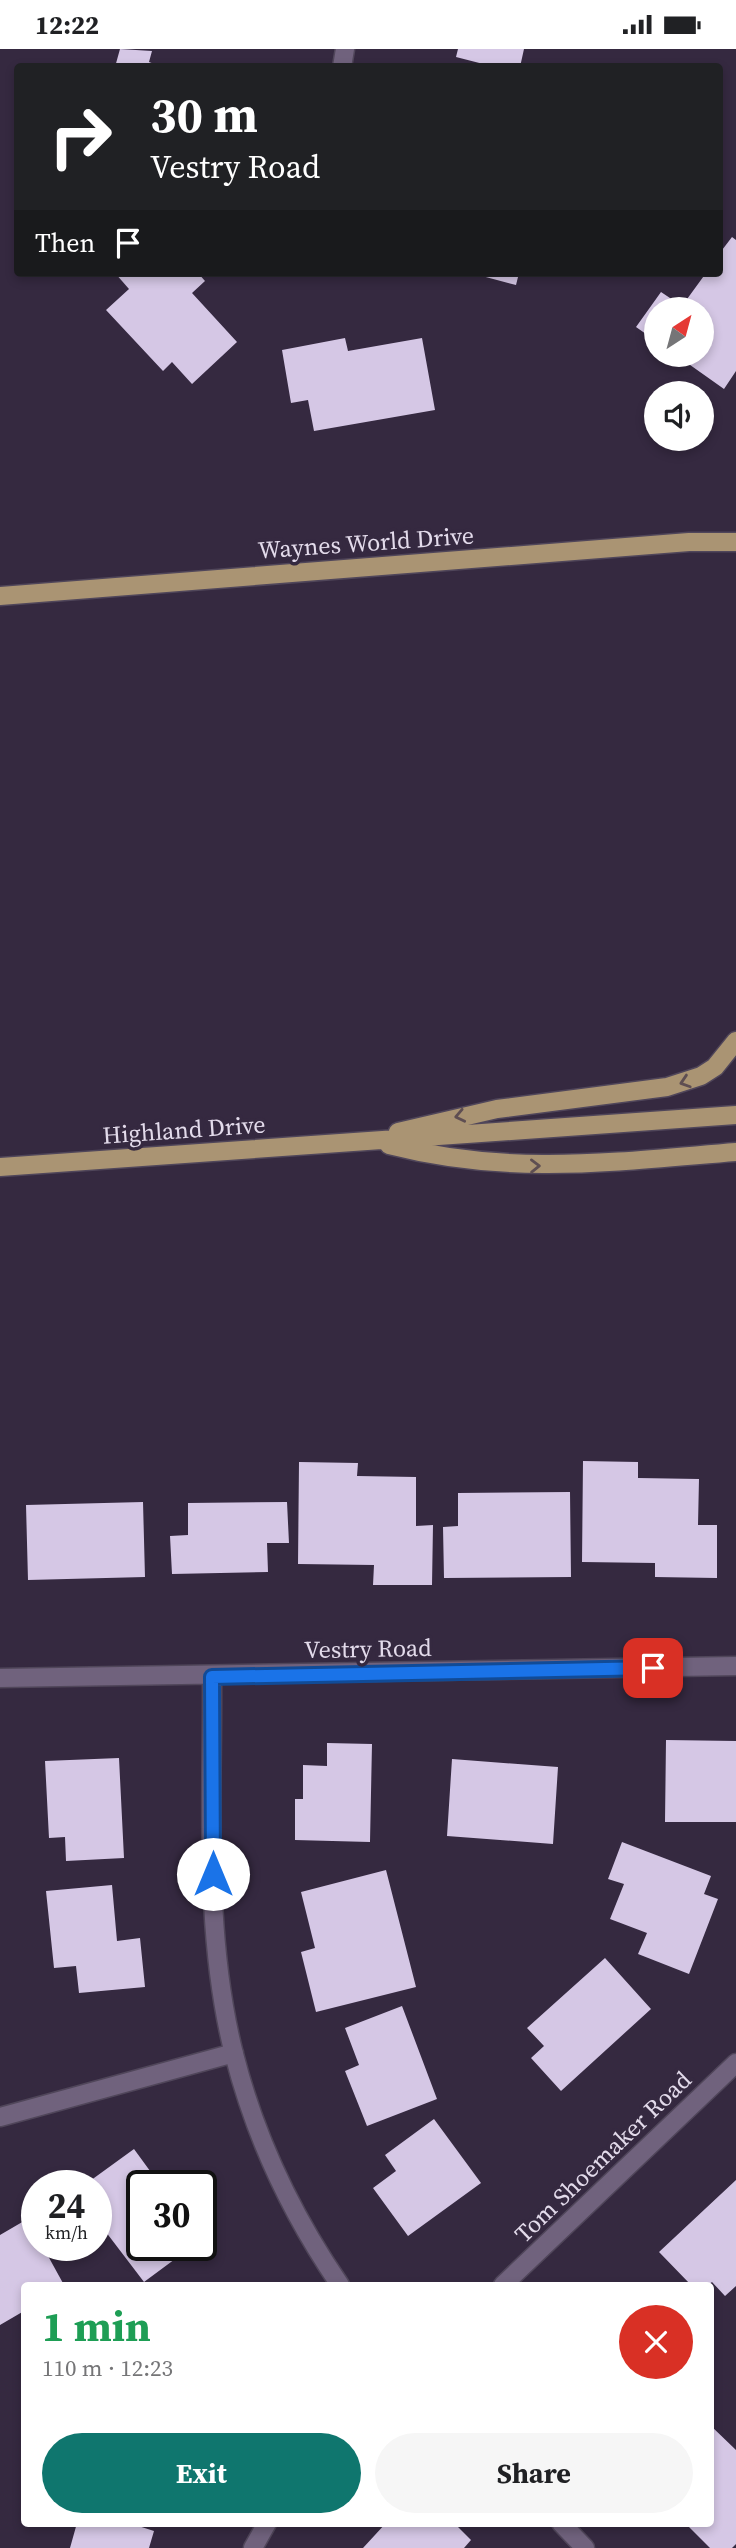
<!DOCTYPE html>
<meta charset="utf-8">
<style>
body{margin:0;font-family:"Source Serif 4",serif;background:#f6f6f6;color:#202124;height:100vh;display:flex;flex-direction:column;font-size:26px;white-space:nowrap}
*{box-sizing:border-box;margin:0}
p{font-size:23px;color:#757577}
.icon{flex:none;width:38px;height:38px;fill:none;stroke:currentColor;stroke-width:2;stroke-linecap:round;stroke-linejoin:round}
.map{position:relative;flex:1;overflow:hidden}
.details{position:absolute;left:21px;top:2233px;width:693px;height:245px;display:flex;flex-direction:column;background:#fff;border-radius:7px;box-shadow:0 4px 10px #0003}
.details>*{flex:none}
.guide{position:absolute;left:14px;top:14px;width:709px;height:214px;border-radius:7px;box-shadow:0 4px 10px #0003;background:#202124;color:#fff;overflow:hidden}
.needle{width:46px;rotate:36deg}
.tools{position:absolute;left:644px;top:248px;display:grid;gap:14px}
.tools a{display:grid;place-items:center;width:70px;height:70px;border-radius:50%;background:#fff;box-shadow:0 4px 10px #0003;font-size:35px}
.speed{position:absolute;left:21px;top:2121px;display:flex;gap:14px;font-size:35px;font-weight:700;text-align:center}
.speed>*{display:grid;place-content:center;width:91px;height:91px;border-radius:50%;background:#fff;box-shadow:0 4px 10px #0003;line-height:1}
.speed small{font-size:18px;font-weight:400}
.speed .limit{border:4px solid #111;border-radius:10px;background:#fff;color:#111}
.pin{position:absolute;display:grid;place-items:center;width:60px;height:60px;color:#fff;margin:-30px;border-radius:14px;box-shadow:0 4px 10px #0006}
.me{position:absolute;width:77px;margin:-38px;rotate:0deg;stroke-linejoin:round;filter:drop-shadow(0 0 5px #0008)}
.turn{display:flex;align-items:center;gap:24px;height:147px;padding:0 21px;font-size:32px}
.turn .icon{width:91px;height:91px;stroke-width:2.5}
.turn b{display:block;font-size:49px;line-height:60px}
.then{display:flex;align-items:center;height:66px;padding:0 21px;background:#0003;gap:14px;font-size:26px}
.round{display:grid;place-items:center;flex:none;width:74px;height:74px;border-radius:37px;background:#f6f6f6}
.summary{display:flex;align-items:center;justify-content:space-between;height:119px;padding:0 21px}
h1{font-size:42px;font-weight:700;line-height:52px;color:#1e9e55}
.primary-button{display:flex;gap:14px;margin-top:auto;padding:14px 21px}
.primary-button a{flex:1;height:80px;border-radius:42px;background:#0f766e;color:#fff;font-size:28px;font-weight:700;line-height:80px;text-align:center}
.primary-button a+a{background:#f6f6f6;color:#202124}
.status{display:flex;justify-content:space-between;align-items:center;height:49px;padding:0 35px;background:#fff;direction:ltr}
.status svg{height:19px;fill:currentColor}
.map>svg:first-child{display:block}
</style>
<div class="status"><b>12:22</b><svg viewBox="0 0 49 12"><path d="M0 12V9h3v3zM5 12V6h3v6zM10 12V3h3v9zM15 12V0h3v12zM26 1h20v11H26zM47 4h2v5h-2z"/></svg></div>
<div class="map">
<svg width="736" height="2499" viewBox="0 0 736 2499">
<rect width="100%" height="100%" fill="#352940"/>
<path fill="#d5c7e5" d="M 120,0 L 152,2 L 149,13 L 162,18 L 115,18 Z
M 458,0 L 524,0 L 520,18 L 495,18 L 456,8 Z
M 732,188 L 736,191 L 736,322 L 724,340 L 676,306 L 702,306 L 702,261 L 656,261 L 656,292 L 636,278 L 661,243 L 682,257 L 706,224 L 719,224 L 719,205 Z
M 115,224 L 198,224 L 205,232 L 192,244 L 237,293 L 192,335 L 172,313 L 163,322 L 106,261 L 129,240 Z
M 482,224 L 519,224 L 516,236 L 482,227 Z
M 345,289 L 348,302 L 422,289 L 435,361 L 314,382 L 308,351 L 291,354 L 282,301 Z
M 583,1412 L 638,1413 L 638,1429 L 699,1430 L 698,1476 L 717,1476 L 717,1529 L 655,1528 L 655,1514 L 582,1513 Z
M 299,1413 L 358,1414 L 357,1427 L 416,1428 L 416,1477 L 433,1476 L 432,1536 L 373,1536 L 374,1516 L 298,1515 Z
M 570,1443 L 571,1528 L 444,1529 L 443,1478 L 458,1477 L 458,1444 Z
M 143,1453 L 145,1528 L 28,1531 L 26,1456 Z
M 287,1453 L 289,1494 L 267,1494 L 268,1523 L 172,1525 L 170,1487 L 188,1486 L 188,1454 Z
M 666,1691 L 736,1692 L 736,1773 L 665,1773 Z
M 327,1694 L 372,1695 L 370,1793 L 295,1791 L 295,1750 L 303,1750 L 303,1716 L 327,1717 Z
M 119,1709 L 124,1809 L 66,1812 L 65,1788 L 49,1789 L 45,1712 Z
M 452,1710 L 558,1718 L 553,1795 L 447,1787 Z
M 622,1793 L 711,1827 L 704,1845 L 718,1850 L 689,1925 L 638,1905 L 647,1884 L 610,1870 L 624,1835 L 608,1830 Z
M 386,1821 L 416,1938 L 316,1963 L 301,1903 L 315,1899 L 301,1843 Z
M 112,1836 L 117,1892 L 140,1889 L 145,1938 L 79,1944 L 76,1917 L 54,1919 L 46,1842 Z
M 605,1909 L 651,1960 L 561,2042 L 531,2009 L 544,1997 L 527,1979 Z
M 402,1957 L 437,2050 L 367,2077 L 345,2022 L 359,2016 L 345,1979 Z
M 434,2070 L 481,2134 L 408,2187 L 373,2139 L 396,2122 L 385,2106 Z
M 134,2100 L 161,2137 L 142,2137 L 142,2196 L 194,2196 L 144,2233 L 96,2170 L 96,2137 L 83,2137 Z
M 736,2131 L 736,2237 L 725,2247 L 712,2233 L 708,2236 L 691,2236 L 659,2203 Z
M 36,2165 L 37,2196 L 42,2196 L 64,2236 L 24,2236 L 24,2262 L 0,2276 L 0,2186 Z
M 710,2376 L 736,2401 L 736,2495 L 732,2499 L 710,2499 L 685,2474 L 710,2474 Z
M 77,2474 L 129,2474 L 154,2482 L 149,2499 L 70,2499 Z
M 386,2474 L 454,2474 L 471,2491 L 464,2499 L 363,2499 Z"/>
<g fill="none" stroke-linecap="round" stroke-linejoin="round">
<g stroke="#50465a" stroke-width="21">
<path id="minor" d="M 342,18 L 345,0
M 212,1628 C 213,1753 203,1883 234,2005 C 255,2088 292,2166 340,2236
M 0,1629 L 736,1617
M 0,2068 L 234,2004
M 503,2236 L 736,2014
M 561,2474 L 585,2499
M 253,2499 L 267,2474"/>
</g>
<g stroke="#50465a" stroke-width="21">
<path id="major" d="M 0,547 L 689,493 L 736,493
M 398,1083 L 497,1060 L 667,1038 L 701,1027 L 715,1018 L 736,992
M 389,1096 C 510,1127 613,1113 736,1103
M 0,1118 L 736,1066"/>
</g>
<use href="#minor" stroke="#70627d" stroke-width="18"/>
<use href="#major" stroke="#aa9473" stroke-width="18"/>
</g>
<defs><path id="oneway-chevron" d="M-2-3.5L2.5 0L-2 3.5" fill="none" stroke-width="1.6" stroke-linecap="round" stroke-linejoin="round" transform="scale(1.75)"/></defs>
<g stroke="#5e4e52">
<use href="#oneway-chevron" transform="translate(685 1033) rotate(162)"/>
<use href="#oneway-chevron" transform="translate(460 1067) rotate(168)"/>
<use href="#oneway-chevron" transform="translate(535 1117) rotate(-1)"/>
</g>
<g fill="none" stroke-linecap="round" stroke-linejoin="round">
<g stroke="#114b97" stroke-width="18">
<path id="route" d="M 213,1825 L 212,1628 L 653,1619"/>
</g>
<use href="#route" stroke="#1a73e8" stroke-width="12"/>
</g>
<g text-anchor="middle" stroke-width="7" stroke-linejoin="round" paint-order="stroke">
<g font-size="24" fill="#e3dbeb" stroke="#352940">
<text transform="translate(366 494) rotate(-4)" y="8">Waynes World Drive</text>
<text transform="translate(184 1081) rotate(-4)" y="8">Highland Drive</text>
<text transform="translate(368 1600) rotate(-1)" y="8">Vestry Road</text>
<text transform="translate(603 2108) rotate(-44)" y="8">Tom Shoemaker Road</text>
</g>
</g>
</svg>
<div class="tools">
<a><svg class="needle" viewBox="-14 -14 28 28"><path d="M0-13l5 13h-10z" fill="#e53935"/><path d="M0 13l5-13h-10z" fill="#757577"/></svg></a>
<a><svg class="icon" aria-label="sound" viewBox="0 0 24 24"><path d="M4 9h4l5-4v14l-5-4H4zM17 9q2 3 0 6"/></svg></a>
</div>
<div class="speed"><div>24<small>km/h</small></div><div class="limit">30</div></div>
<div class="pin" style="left:653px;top:1619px;background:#d93025"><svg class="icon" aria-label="arrive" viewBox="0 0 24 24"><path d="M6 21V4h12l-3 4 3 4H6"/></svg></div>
<svg class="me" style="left:213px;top:1825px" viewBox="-20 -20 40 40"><circle r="19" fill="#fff"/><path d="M0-13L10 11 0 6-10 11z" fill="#1a73e8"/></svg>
<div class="guide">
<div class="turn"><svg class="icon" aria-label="right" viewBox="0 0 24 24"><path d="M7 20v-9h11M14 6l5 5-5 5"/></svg><div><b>30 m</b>Vestry Road</div></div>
<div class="then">Then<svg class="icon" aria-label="arrive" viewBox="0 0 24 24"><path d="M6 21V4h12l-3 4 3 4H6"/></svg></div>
</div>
<section class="details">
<div class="summary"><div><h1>1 min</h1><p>110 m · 12:23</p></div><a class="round" style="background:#d93025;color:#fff"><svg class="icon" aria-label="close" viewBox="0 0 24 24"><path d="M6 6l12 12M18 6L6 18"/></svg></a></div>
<div class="primary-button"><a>Exit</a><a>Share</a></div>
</section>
</div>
